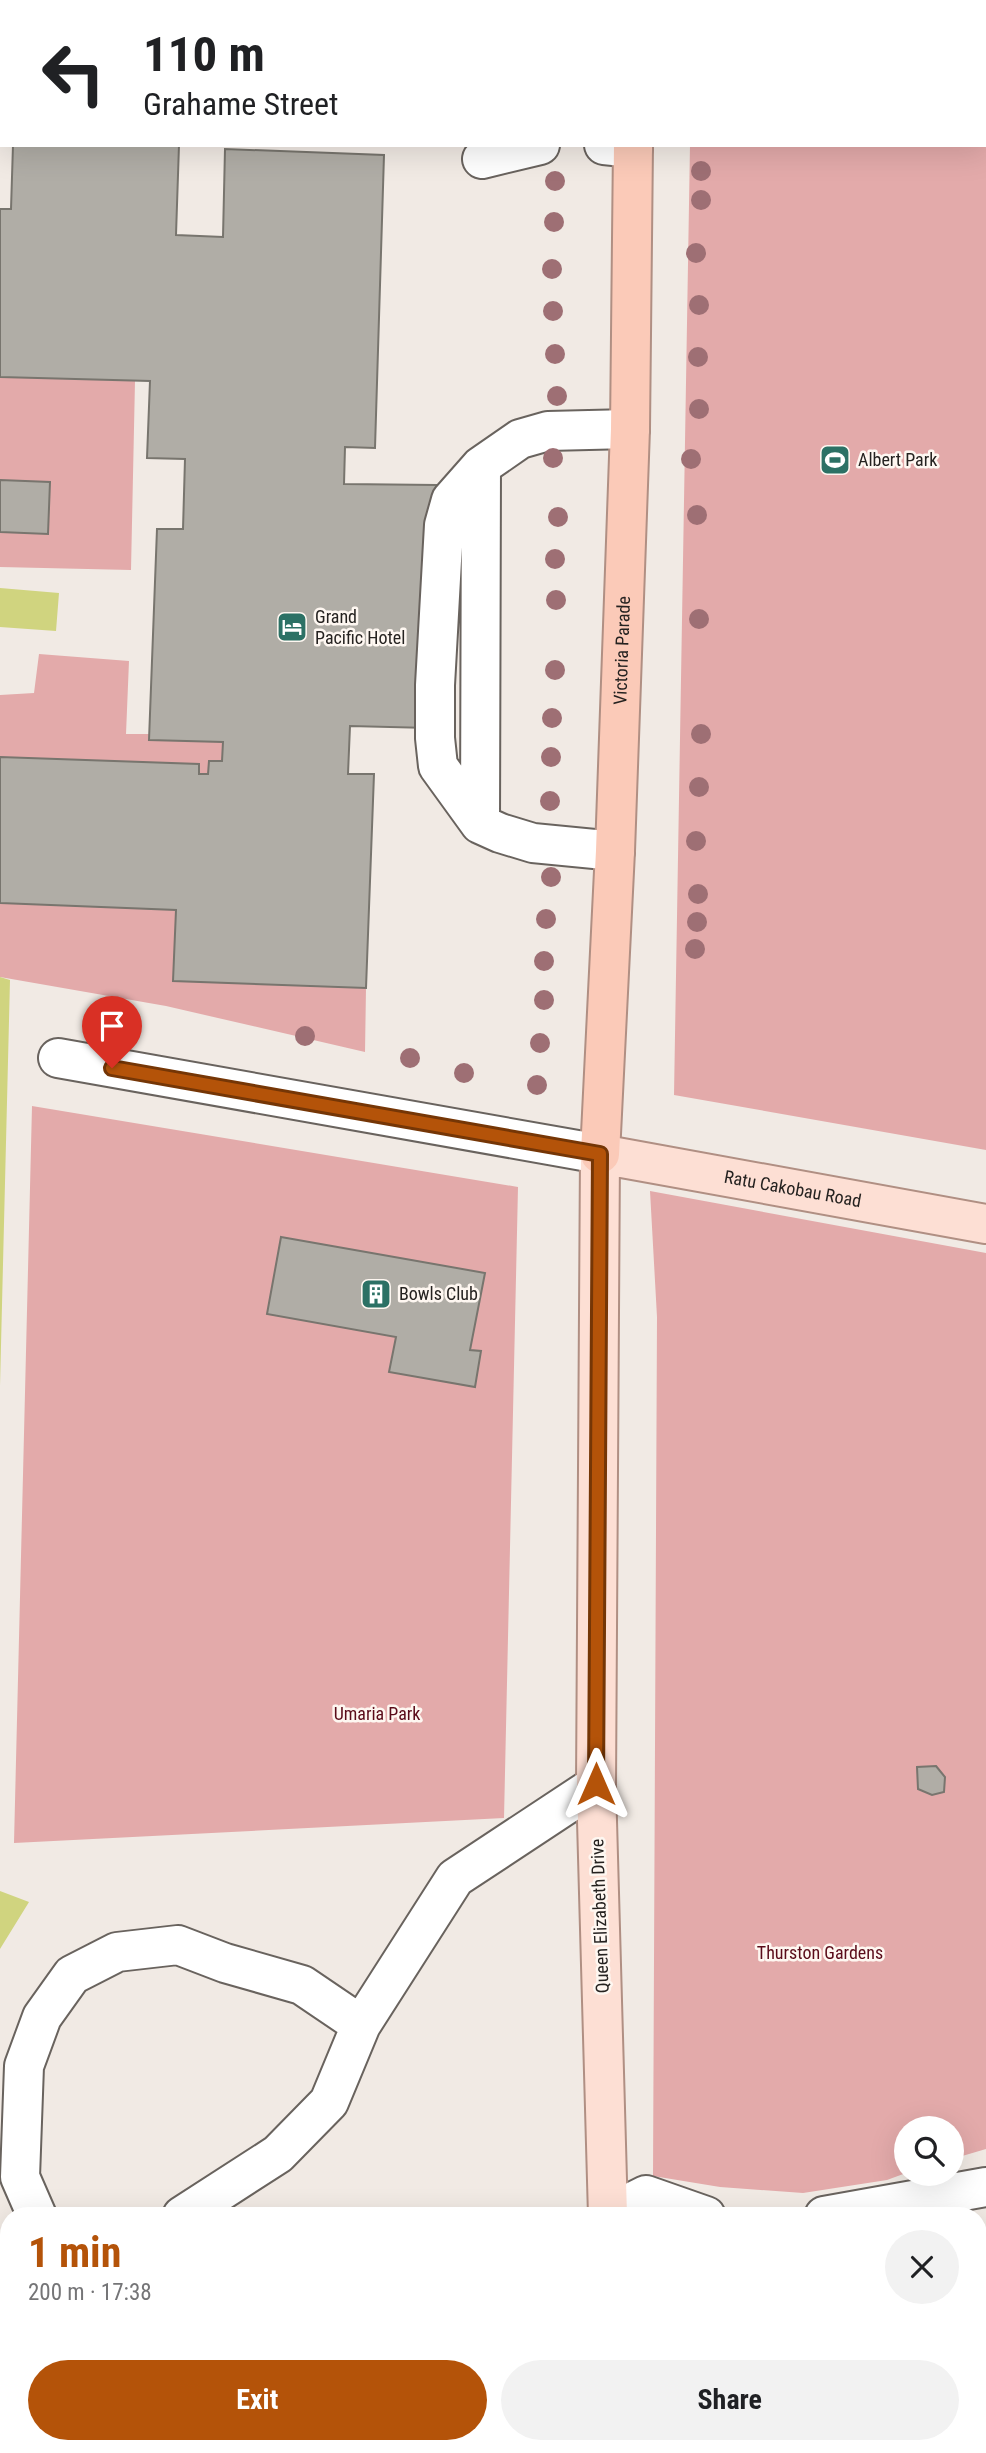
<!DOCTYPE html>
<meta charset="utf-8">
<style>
body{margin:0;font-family:"Roboto Condensed",sans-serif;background:#f2f2f2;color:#202124;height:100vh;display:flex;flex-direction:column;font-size:26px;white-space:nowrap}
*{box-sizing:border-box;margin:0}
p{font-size:23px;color:#757577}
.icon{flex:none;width:38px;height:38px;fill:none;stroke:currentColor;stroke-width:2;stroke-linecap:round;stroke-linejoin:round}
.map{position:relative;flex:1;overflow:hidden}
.details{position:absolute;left:0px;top:2207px;width:987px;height:247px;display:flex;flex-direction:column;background:#fff;border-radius:28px 28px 0 0;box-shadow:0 7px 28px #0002}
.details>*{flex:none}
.top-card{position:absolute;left:0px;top:0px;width:987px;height:147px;box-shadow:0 7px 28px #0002;background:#fff;color:#202124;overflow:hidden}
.buttons{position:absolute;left:894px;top:2116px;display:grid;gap:14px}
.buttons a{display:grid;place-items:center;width:70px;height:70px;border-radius:50%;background:#fff;box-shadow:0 7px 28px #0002;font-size:35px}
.pin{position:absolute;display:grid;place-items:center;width:60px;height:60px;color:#fff;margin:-72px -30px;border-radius:50% 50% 50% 0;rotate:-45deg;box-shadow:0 0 7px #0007}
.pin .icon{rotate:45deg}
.me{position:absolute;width:77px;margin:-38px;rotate:0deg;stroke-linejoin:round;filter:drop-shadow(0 0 5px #0008)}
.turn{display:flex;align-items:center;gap:24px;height:147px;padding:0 28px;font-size:32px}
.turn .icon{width:91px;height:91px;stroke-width:2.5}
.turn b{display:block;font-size:49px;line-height:60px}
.round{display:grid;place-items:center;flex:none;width:74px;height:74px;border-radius:37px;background:#f2f2f2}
.summary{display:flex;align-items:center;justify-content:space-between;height:119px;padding:0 28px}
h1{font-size:42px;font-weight:700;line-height:52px;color:#b45309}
.primary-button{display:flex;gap:14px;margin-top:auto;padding:14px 28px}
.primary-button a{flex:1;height:80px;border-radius:42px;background:#b45309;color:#fff;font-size:28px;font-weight:700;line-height:80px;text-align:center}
.primary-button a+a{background:#f2f2f2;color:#202124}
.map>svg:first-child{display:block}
</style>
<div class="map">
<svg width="986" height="2453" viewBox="0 0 986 2453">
<rect width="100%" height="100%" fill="#f1eae4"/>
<path fill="#e9dcd1" d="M 681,0 L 986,0 L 986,12 L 985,2 Z"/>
<path fill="#e3aaaa" d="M 986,117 L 986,1150 L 674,1095 L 690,145 L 985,145 Z
M 0,377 L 135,381 L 131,570 L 0,567 Z
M 39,654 L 129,661 L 126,734 L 150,734 L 150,740 L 223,742 L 222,761 L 209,761 L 208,774 L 199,774 L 199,764 L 0,757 L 0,695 L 34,693 Z
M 0,903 L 176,910 L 173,981 L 366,988 L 365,1052 L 166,1006 L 0,977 Z
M 32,1106 L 518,1187 L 504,1818 L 14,1843 Z
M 650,1191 L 986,1253 L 986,2149 L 952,2159 L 952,2128 L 906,2128 L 906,2173 L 887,2180 L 803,2193 L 720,2187 L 653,2176 L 657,1317 Z"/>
<path fill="#d0d47f" d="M 0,588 L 59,593 L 56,631 L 0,627 Z
M 0,977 L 10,980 L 0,1386 Z
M 0,1891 L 29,1902 L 0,1949 Z"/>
<path fill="#b0ada6" stroke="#78756e" stroke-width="2" d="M 38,0 L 418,0 L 37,2 Z
M 13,145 L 179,145 L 176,235 L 223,237 L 225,149 L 384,155 L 375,448 L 345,447 L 344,484 L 436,485 L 429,728 L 350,726 L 348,774 L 374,774 L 366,988 L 173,981 L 176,910 L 0,903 L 0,757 L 199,764 L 199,774 L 208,774 L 209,761 L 222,761 L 223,742 L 149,740 L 157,529 L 183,529 L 185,459 L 147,458 L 150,381 L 0,377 L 0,209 L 11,209 Z
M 0,480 L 50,482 L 48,534 L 0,532 Z
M 281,1237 L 485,1273 L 470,1350 L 481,1351 L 475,1387 L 389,1372 L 396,1337 L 267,1314 Z
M 936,1766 L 945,1777 L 944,1792 L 932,1795 L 918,1789 L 917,1767 Z"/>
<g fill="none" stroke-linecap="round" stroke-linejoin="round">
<g stroke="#69635e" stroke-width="42">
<path id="minor" d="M 985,28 L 986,28
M 604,145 L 633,148
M 482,159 L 540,145
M 480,824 L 481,466
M 615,851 L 533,843 L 500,833 L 480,824 L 438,766 L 435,738 L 435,685 L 444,525 L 451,500 L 481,466 L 520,439 L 548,431 L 630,429
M 58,1058 L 600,1154
M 608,2214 L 646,2195 L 706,2216
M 37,2216 L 20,2177 L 24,2066 L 42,2017 L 72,1975 L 117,1952 L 178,1945 L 225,1963 L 302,1985 L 361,2025
M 182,2216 L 278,2154 L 329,2102 L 361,2025 L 455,1878 L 596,1785
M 824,2216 L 986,2187
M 915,2445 L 921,2453"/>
</g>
<g stroke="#b08f83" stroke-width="42">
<g id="major">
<path id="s1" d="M 608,2216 L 596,1785 L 600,1154 L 986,1224"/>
<path d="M 591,2453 L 592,2445"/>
</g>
</g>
<g stroke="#b08f83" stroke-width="42">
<g id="highway">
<path d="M 637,0 L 637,2"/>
<path id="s2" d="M 600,1154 L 615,851 L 630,429 L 633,145"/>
</g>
</g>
<use href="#minor" stroke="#fff" stroke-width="38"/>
<use href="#major" stroke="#fddfd4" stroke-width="38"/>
<use href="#highway" stroke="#fbcab8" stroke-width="38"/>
</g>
<g fill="#9e6f74">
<circle cx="701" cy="171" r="10"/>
<circle cx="555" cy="181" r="10"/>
<circle cx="701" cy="200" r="10"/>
<circle cx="554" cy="222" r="10"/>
<circle cx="696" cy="253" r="10"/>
<circle cx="552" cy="269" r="10"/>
<circle cx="699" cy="305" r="10"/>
<circle cx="553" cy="311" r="10"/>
<circle cx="555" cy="354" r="10"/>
<circle cx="698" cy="357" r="10"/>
<circle cx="557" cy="396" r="10"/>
<circle cx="699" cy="409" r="10"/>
<circle cx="553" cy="458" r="10"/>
<circle cx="691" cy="459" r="10"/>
<circle cx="697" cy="515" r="10"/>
<circle cx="558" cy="517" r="10"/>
<circle cx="555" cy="559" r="10"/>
<circle cx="556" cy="600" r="10"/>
<circle cx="699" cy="619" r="10"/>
<circle cx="555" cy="670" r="10"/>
<circle cx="552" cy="718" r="10"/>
<circle cx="701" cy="734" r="10"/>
<circle cx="551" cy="757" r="10"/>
<circle cx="699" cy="787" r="10"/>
<circle cx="550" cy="801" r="10"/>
<circle cx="696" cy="841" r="10"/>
<circle cx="551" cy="877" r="10"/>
<circle cx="698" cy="894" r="10"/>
<circle cx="546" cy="919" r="10"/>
<circle cx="697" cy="922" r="10"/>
<circle cx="695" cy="949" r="10"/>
<circle cx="544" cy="961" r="10"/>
<circle cx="544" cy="1000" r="10"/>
<circle cx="305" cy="1036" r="10"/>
<circle cx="540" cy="1043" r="10"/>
<circle cx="410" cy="1058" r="10"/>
<circle cx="464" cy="1073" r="10"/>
<circle cx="537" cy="1085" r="10"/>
</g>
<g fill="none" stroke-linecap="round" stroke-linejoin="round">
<g stroke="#753606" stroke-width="18">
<path id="route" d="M 112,1068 L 600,1154 L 596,1784"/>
</g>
<use href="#route" stroke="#b45309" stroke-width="12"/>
</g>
<defs>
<g id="stadium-square" transform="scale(1.575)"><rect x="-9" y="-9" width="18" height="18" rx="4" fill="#2c7165" stroke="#fef7f1"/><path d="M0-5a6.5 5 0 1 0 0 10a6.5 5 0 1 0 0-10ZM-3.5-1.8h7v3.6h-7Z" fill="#fff"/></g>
<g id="hotel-square" transform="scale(1.575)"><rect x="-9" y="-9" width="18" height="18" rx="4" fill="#2c7165" stroke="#fef7f1"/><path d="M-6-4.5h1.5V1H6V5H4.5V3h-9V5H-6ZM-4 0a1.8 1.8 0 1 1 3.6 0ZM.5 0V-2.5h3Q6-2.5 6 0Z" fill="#fff"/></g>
<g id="building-square" transform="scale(1.575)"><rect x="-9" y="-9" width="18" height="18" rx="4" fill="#2c7165" stroke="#fef7f1"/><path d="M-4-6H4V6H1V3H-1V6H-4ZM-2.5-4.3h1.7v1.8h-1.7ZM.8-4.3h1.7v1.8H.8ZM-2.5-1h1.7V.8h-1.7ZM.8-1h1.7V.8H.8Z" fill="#fff"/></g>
</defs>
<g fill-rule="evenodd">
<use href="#stadium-square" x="835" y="460"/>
<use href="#hotel-square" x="292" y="627"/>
<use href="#building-square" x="376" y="1294"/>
</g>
<g text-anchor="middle" stroke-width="5" stroke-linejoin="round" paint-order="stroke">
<g font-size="18" fill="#252220" stroke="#fef7f1" text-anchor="start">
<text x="858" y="466">Albert Park</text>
<text x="315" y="623">Grand<tspan x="315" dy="21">Pacific Hotel</tspan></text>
<text x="399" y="1300">Bowls Club</text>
</g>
<g font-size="18" fill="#252220" stroke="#fef7f1">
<text dy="6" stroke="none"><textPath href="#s2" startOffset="504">Victoria Parade</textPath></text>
<text dy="6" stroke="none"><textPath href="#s1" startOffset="1258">Ratu Cakobau Road</textPath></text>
<text transform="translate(600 1916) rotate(-92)" y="6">Queen Elizabeth Drive</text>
</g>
<g font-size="18" fill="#5a0b19" stroke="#fef7f1">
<text x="377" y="1720">Umaria Park</text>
<text x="820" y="1959">Thurston Gardens</text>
</g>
</g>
</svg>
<div class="buttons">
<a><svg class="icon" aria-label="search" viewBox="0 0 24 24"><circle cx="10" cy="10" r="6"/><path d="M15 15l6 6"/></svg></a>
</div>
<div class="pin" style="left:112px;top:1068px;background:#d93025"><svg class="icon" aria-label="arrive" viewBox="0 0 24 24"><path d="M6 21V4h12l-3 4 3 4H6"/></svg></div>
<svg class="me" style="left:596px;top:1784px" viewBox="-20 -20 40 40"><path d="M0-17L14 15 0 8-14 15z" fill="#b45309" stroke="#fff" stroke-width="4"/></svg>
<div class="top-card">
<div class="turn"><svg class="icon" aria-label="left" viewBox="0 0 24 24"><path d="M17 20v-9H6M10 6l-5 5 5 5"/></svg><div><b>110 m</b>Grahame Street</div></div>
</div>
<section class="details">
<div class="summary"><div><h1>1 min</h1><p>200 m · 17:38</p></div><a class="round"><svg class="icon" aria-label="close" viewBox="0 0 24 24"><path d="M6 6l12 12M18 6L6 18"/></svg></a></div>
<div class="primary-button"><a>Exit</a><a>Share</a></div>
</section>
</div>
